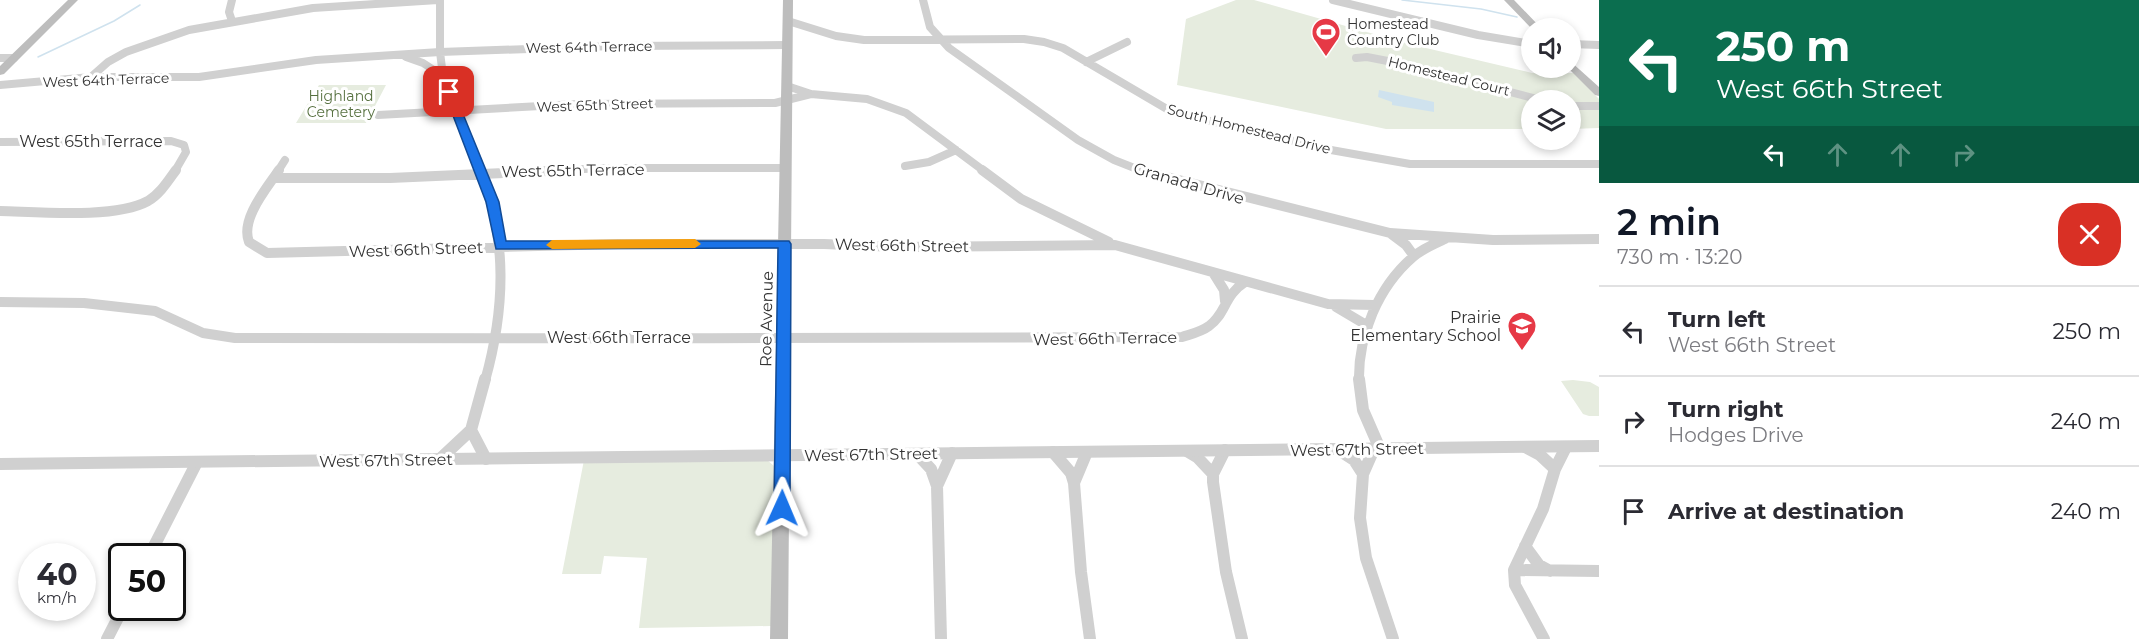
<!DOCTYPE html>
<meta charset="utf-8">
<style>
body{margin:0;font-family:Montserrat,sans-serif;background:#f7f7f7;color:#2b2b33;height:100vh;display:flex;flex-direction:column;font-size:22px;white-space:nowrap}
*{box-sizing:border-box;margin:0}
p{font-size:20px;color:#7c7c81}
.icon{flex:none;width:33px;height:33px;fill:none;stroke:currentColor;stroke-width:2;stroke-linecap:round;stroke-linejoin:round}
.map{position:relative;flex:1;overflow:hidden}
.drawer{display:flex;flex-direction:column;background:#fff;width:540px}
.drawer>*{flex:none}
.guide{background:#0b6e4f;color:#fff;overflow:hidden}
.buttons{position:absolute;left:1521px;top:18px;display:grid;gap:12px}
.buttons a{display:grid;place-items:center;width:60px;height:60px;border-radius:50%;background:#fff;box-shadow:0 3px 9px #0003;font-size:30px}
.speed{position:absolute;left:18px;top:543px;display:flex;gap:12px;font-size:30px;font-weight:700;text-align:center}
.speed>*{display:grid;place-content:center;width:78px;height:78px;border-radius:50%;background:#fff;box-shadow:0 3px 9px #0003;line-height:1}
.speed small{font-size:15px;font-weight:400}
.speed .limit{border:3px solid #111;border-radius:9px;background:#fff;color:#111}
.pin{position:absolute;display:grid;place-items:center;width:51px;height:51px;color:#fff;margin:-26px;border-radius:12px;box-shadow:0 3px 9px #0006}
.me{position:absolute;width:66px;margin:-33px;rotate:1deg;stroke-linejoin:round;filter:drop-shadow(0 0 4px #0008)}
.turn{display:flex;align-items:center;gap:21px;height:126px;padding:0 18px;font-size:27px}
.turn .icon{width:78px;height:78px;stroke-width:2.5}
.turn b{display:block;font-size:42px;line-height:51px}
.lanes{display:flex;align-items:center;height:57px;padding:0 18px;background:#0003;justify-content:center;gap:30px;direction:ltr}
.lanes .off{opacity:.35}
.round{display:grid;place-items:center;flex:none;width:63px;height:63px;border-radius:24px;background:#f7f7f7}
.overview{display:flex;align-items:center;justify-content:space-between;height:102px;padding:0 18px}
h1{font-size:36px;font-weight:600;line-height:45px;color:#111827}
ul{padding:0;list-style:none}
li{display:flex;align-items:center;gap:18px;height:90px;padding:0 18px;border-top:2px solid #e1e1e2}
li div{flex:1}
li b{display:block;font-size:22px}
li em{font-style:normal}
main{display:flex;flex:1;min-height:0}
.map>svg:first-child{display:block}
</style>
<main>
<div class="map">
<svg width="1599" height="639" viewBox="0 0 1599 639">
<rect width="100%" height="100%" fill="#fff"/>
<path fill="#e6ecdf" d="M 1236,0 L 1254,0 L 1409,44 L 1532,73 L 1574,73 L 1599,99 L 1599,128 L 1571,129 L 1570,100 L 1532,100 L 1531,129 L 1386,129 L 1177,85 L 1186,19 Z
M 319,85 L 386,85 L 366,123 L 296,123 Z
M 1573,380 L 1590,382 L 1599,387 L 1599,416 L 1589,416 L 1583,414 L 1561,381 Z
M 766,459 L 774,466 L 771,626 L 639,628 L 647,558 L 604,556 L 601,574 L 562,574 L 584,460 Z"/>
<path fill="#cfe2ee" d="M 1379,90 L 1434,102 L 1434,112 L 1392,105 L 1392,102 L 1378,97 Z"/>
<g fill="none" stroke-linecap="round" stroke-linejoin="round">
<path stroke="#cfe2ee" stroke-width="1.5" d="M 1402,0 L 1481,9 L 1517,17
M 1540,22 L 1549,28
M 1570,38 L 1579,41
M 38,57 L 114,21 L 140,5"/>
<path stroke="#d0d0d0" stroke-width="8" d="M 232,0 L 229,12 L 232,21
M 440,0 L 440,52 L 443,76 L 481,171
M 923,0 L 930,27 L 949,48 L 1078,140 L 1114,160 L 1142,171
M 1333,0 L 1478,35 L 1532,44
M 788,21 L 836,36 L 864,40 L 1024,39 L 1044,42 L 1063,48 L 1172,112 L 1331,150 L 1410,164 L 1599,164
M 1570,44 L 1599,45
M 406,57 L 423,63 L 443,76
M 0,58 L 14,58
M 1356,58 L 1367,57 L 1403,64 L 1541,100
M 1086,62 L 1127,42
M 91,77 L 108,62 L 126,52 L 189,30 L 313,8 L 438,0
M 0,85 L 91,77 L 199,77 L 316,60 L 440,52 L 613,46 L 787,45
M 787,86 L 811,94 L 867,99 L 906,113 L 984,171
M 1570,106 L 1599,106
M 378,115 L 578,104 L 775,103 L 811,94
M 0,142 L 171,141 L 184,145 L 186,152 L 175,171
M 905,166 L 929,162 L 956,150
M 278,171 L 285,160
M 540,171 L 606,168 L 786,168"/>
<path stroke="#d0d0d0" stroke-width="10" d="M 279,170 C 267,188 240,219 249,242 L 267,253 L 618,244 L 824,244 L 896,247 L 1115,245 L 1328,304 L 1374,305
M 480,170 C 508,240 505,309 485,381
M 982,170 L 1021,199 L 1109,242
M 1139,170 L 1390,233 L 1493,240 L 1599,239
M 274,178 L 390,178 L 572,170
M 0,211 C 39,212 115,219 148,201 C 160,194 168,181 176,170
M 1390,233 L 1406,245 L 1414,256
M 1214,274 L 1224,290 L 1225,301
M 0,302 L 84,303 L 155,311 L 203,333 L 235,338 C 551,337 866,340 1182,337 C 1191,334 1201,332 1209,326 C 1226,314 1224,295 1245,282
M 1336,307 L 1368,326
M 1359,381 C 1358,336 1378,287 1413,257 C 1422,249 1434,244 1445,239"/>
<path stroke="#d0d0d0" stroke-width="12" d="M 1359,379 L 1363,410 L 1380,449
M 471,430 L 486,459
M 1525,447 L 1540,455 L 1555,469
M 1337,449 L 1354,460 L 1363,474 L 1360,518 L 1366,558 L 1393,639
M 1225,450 L 1213,474 L 1213,482 L 1226,572 L 1242,639
M 1187,451 L 1197,457 L 1213,474
M 1053,452 L 1071,473 L 1074,483 L 1081,572 L 1090,639
M 917,454 L 931,469 L 937,486 L 941,639
M 440,459 L 471,430 L 485,379
M 1363,474 L 1374,449
M 1074,483 L 1087,452
M 937,486 L 952,453
M 1525,546 L 1539,565 L 1550,571
M 149,556 L 197,462
M 1514,570 L 1599,571
M 107,639 L 123,608
M 1544,639 L 1515,585 L 1514,570 L 1543,509 L 1555,469 L 1566,447"/>
<path fill="#d0d0d0" fill-rule="evenodd" d="M 1599,440 L 1599,452 L 0,470 L 0,458 Z"/>
<path fill="#bdbdbd" fill-rule="evenodd" d="M 68,0 L 78,0 L 4,74 L 0,75 L 0,66 Z
M 783,0 L 793,0 L 788,639 L 770,639 Z
M 1504,0 L 1514,0 L 1541,28 L 1532,29 Z
M 1570,61 L 1599,87 L 1599,96 L 1595,95 L 1568,68 L 1570,68 Z"/>
</g>
<path fill="#1a73e8" stroke="#114b97" stroke-width="1.5" d="M 449,89 L 454,92 L 499,202 L 506,241 L 789,241 L 791,244 L 790,508 L 787,513 L 782,515 L 776,513 L 774,508 L 778,248 L 496,249 L 486,202 L 444,92 Z"/>
<path fill="#f59e0b" d="M 695,239 L 701,244 L 695,248 L 552,249 L 546,245 L 552,240 Z"/>
<defs>
<g id="stadium-pin" transform="scale(1.5)"><path d="M0 17L-7.5 6A9.5 9.5 0 1 1 7.5 6Z" fill="#e63946" stroke="#fff"/><path d="M0-5a6.5 5 0 1 0 0 10a6.5 5 0 1 0 0-10ZM-3.5-1.8h7v3.6h-7Z" fill="#fff"/></g>
<g id="school-pin" transform="scale(1.5)"><path d="M0 17L-7.5 6A9.5 9.5 0 1 1 7.5 6Z" fill="#e63946" stroke="#fff"/><path d="M0-5L7-2L0 1L-7-2ZM-4 1L0 2.5L4 1V4Q0 6-4 4Z" fill="#fff"/></g>
</defs>
<g fill-rule="evenodd">
<use href="#stadium-pin" x="1326" y="32"/>
<use href="#school-pin" x="1522" y="326"/>
</g>
<g text-anchor="middle" stroke-width="6" stroke-linejoin="round" paint-order="stroke">
<g font-size="14" fill="#333" stroke="#fff" text-anchor="start">
<text x="1347" y="29">Homestead<tspan x="1347" dy="16">Country Club</tspan></text>
</g>
<g font-size="14" fill="#333" stroke="#fff">
<text transform="translate(589 47) rotate(-1)" y="5">West 64th Terrace</text>
<text transform="translate(1449 76) rotate(14)" y="5">Homestead Court</text>
<text transform="translate(106 80) rotate(-2)" y="5">West 64th Terrace</text>
<text transform="translate(595 105) rotate(-2)" y="5">West 65th Street</text>
<text transform="translate(1249 129) rotate(14)" y="5">South Homestead Drive</text>
</g>
<g font-size="14" fill="#56703f" stroke="#fff">
<text x="341" y="101">Highland<tspan x="341" dy="16">Cemetery</tspan></text>
</g>
<g font-size="16" fill="#333" stroke="#fff">
<text x="91" y="147">West 65th Terrace</text>
<text transform="translate(573 170) rotate(-1)" y="6">West 65th Terrace</text>
<text transform="translate(1189 183) rotate(16)" y="6">Granada Drive</text>
<text transform="translate(902 245) rotate(1)" y="6">West 66th Street</text>
<text transform="translate(416 249) rotate(-2)" y="6">West 66th Street</text>
<text transform="translate(766 319) rotate(-89)" y="6">Roe Avenue</text>
<text x="619" y="343">West 66th Terrace</text>
<text transform="translate(1105 338) rotate(-1)" y="6">West 66th Terrace</text>
<text transform="translate(1357 449) rotate(-1)" y="6">West 67th Street</text>
<text transform="translate(871 454) rotate(-1)" y="6">West 67th Street</text>
<text transform="translate(386 460) rotate(-1)" y="6">West 67th Street</text>
</g>
<g font-size="16" fill="#333" stroke="#fff" text-anchor="end">
<text x="1501" y="323">Prairie<tspan x="1501" dy="18">Elementary School</tspan></text>
</g>
</g>
</svg>
<div class="buttons">
<a><svg class="icon" aria-label="sound" viewBox="0 0 24 24"><path d="M4 9h4l5-4v14l-5-4H4zM17 9q2 3 0 6"/></svg></a>
<a><svg class="icon" aria-label="layers" viewBox="0 0 24 24"><path d="M12 4l9 5-9 5-9-5zM3 14l9 5 9-5"/></svg></a>
</div>
<div class="speed"><div>40<small>km/h</small></div><div class="limit">50</div></div>
<div class="pin" style="left:449px;top:92px;background:#d93025"><svg class="icon" aria-label="arrive" viewBox="0 0 24 24"><path d="M6 21V4h12l-3 4 3 4H6"/></svg></div>
<svg class="me" style="left:782px;top:508px" viewBox="-20 -20 40 40"><path d="M0-17L14 15 0 8-14 15z" fill="#1a73e8" stroke="#fff" stroke-width="4"/></svg>
</div>
<section class="drawer">
<div class="guide">
<div class="turn"><svg class="icon" aria-label="left" viewBox="0 0 24 24"><path d="M17 20v-9H6M10 6l-5 5 5 5"/></svg><div><b>250 m</b>West 66th Street</div></div>
<div class="lanes"><svg class="icon" aria-label="left" viewBox="0 0 24 24"><path d="M17 20v-9H6M10 6l-5 5 5 5"/></svg><svg class="icon off" aria-label="ahead" viewBox="0 0 24 24"><path d="M12 20V5M6 11l6-6 6 6"/></svg><svg class="icon off" aria-label="ahead" viewBox="0 0 24 24"><path d="M12 20V5M6 11l6-6 6 6"/></svg><svg class="icon off" aria-label="right" viewBox="0 0 24 24"><path d="M7 20v-9h11M14 6l5 5-5 5"/></svg></div>
</div>
<div class="overview"><div><h1>2 min</h1><p>730 m · 13:20</p></div><a class="round" style="background:#d93025;color:#fff"><svg class="icon" aria-label="close" viewBox="0 0 24 24"><path d="M6 6l12 12M18 6L6 18"/></svg></a></div>
<ul>
<li><svg class="icon" aria-label="left" viewBox="0 0 24 24"><path d="M17 20v-9H6M10 6l-5 5 5 5"/></svg><div><b>Turn left</b><p>West 66th Street</p></div><em>250 m</em></li>
<li><svg class="icon" aria-label="right" viewBox="0 0 24 24"><path d="M7 20v-9h11M14 6l5 5-5 5"/></svg><div><b>Turn right</b><p>Hodges Drive</p></div><em>240 m</em></li>
<li><svg class="icon" aria-label="arrive" viewBox="0 0 24 24"><path d="M6 21V4h12l-3 4 3 4H6"/></svg><div><b>Arrive at destination</b></div><em>240 m</em></li>
</ul>
</section>
</main>
